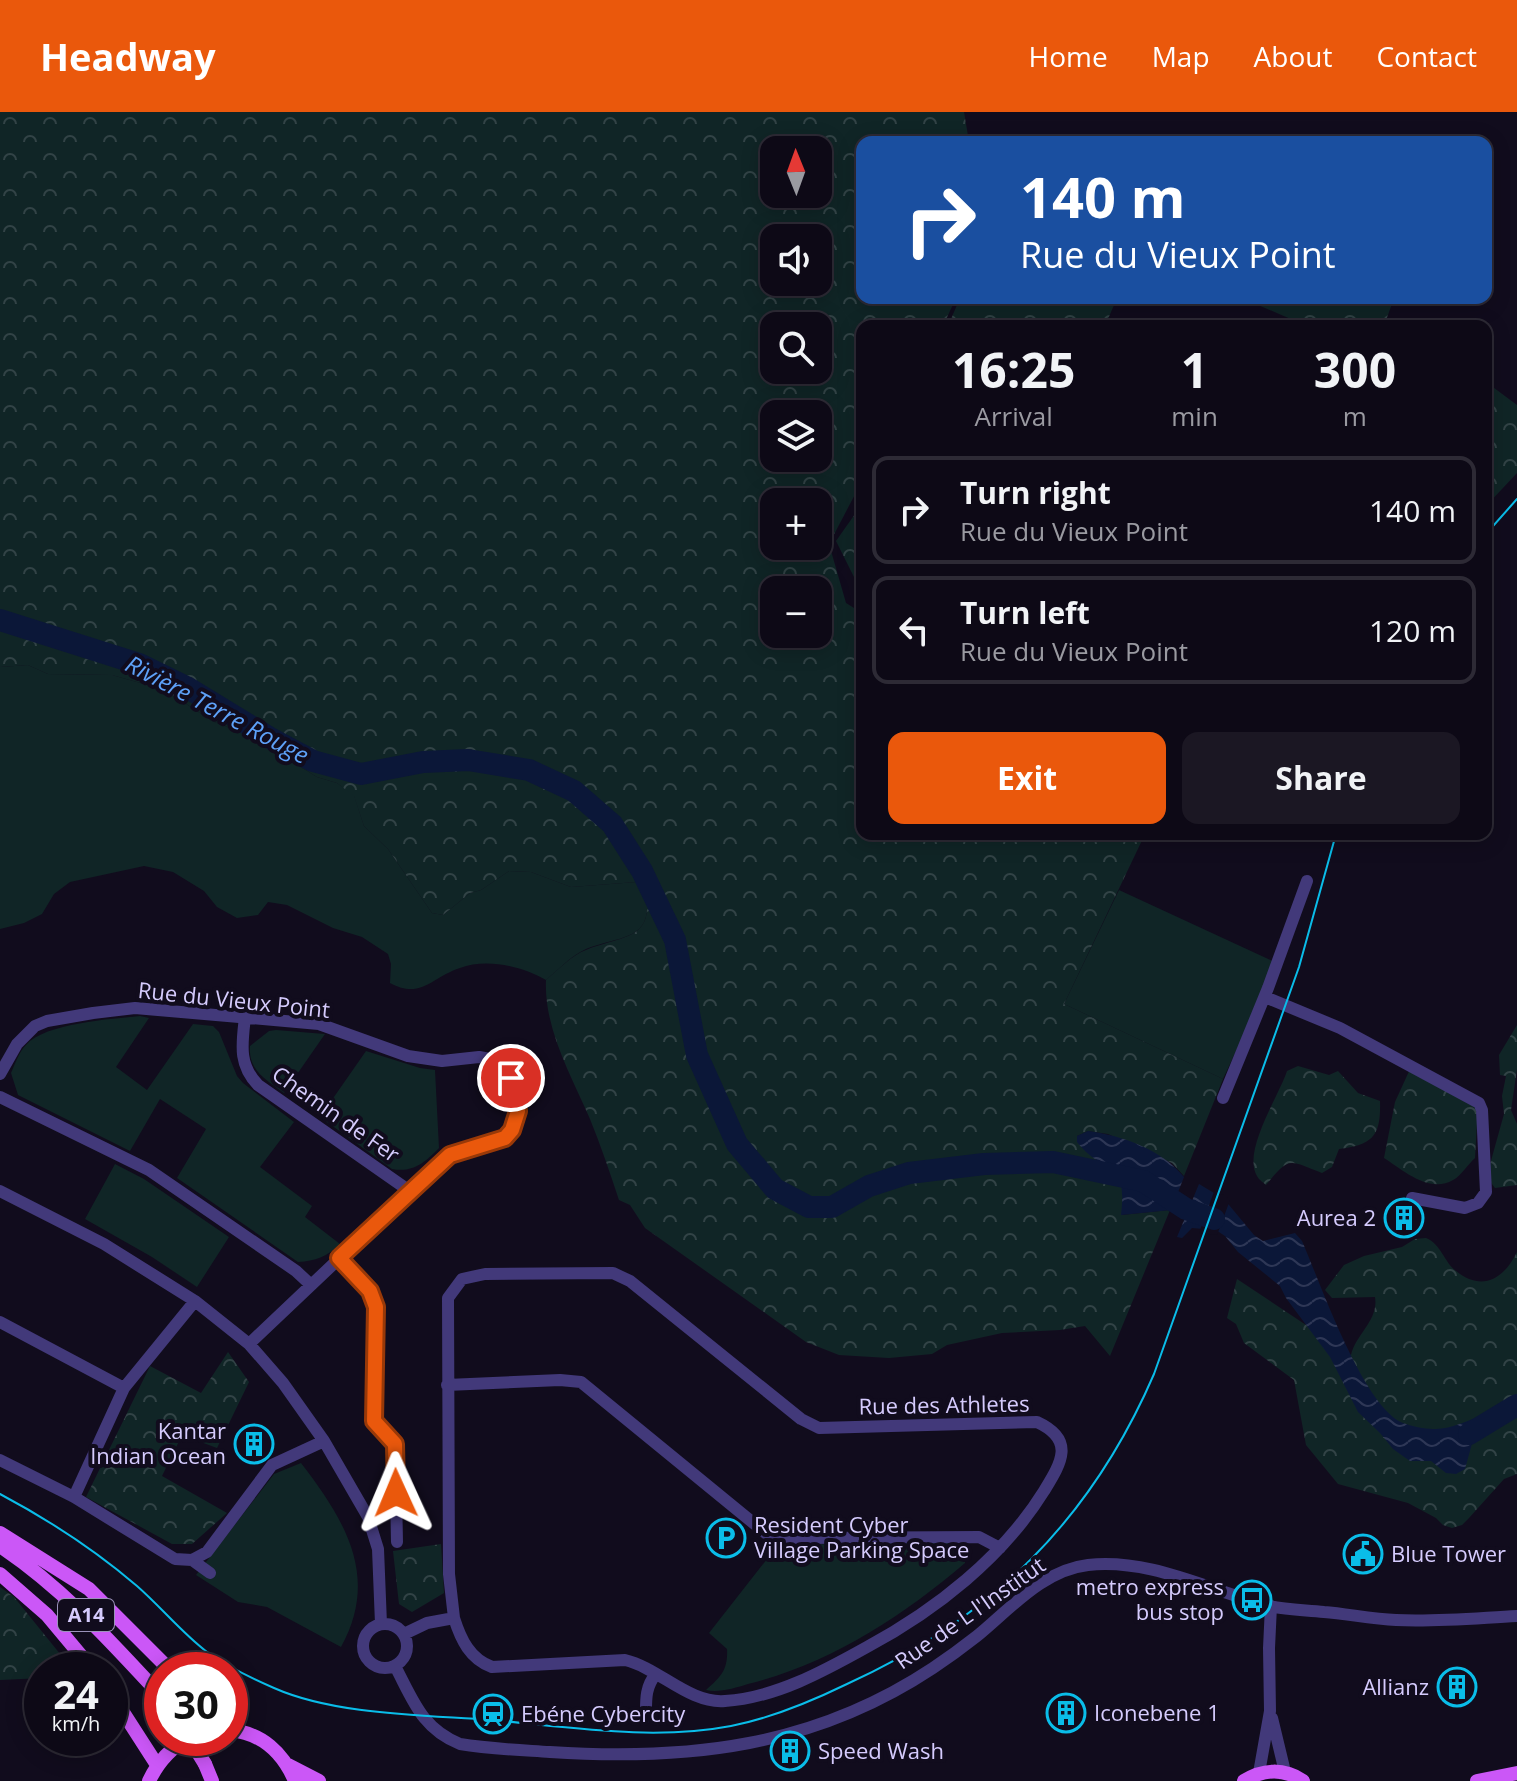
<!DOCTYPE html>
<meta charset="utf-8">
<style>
body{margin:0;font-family:"Open Sans",sans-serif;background:#1b1723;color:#f1f3f6;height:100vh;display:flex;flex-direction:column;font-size:30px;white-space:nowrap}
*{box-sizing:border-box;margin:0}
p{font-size:26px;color:#9a9aa1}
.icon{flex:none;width:44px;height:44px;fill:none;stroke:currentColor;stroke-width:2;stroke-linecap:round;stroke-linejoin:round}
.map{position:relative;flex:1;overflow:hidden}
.drawer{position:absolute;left:856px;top:208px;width:636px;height:520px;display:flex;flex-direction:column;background:#0d0916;border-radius:16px;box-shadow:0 4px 20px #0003,0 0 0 2px #2d2a35}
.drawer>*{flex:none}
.guide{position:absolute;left:856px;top:24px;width:636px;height:168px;border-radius:16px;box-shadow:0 4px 20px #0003,0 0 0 2px #2d2a35;background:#1a4fa0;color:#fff;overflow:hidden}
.needle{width:52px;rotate:359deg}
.controls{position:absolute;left:760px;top:24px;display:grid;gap:16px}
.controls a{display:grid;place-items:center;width:72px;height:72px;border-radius:16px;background:#0d0916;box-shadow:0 4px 20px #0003,0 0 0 2px #2d2a35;font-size:40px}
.speed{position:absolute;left:24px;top:1540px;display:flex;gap:16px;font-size:40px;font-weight:700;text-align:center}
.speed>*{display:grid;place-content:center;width:104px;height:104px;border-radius:50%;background:#0d0916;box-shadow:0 4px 20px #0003,0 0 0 2px #2d2a35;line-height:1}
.speed small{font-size:20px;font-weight:400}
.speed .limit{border:12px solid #d22;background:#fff;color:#111}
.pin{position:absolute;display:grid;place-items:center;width:68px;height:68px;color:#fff;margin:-34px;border:4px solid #fff;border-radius:50%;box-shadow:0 2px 8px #0007}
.me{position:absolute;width:88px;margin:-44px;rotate:359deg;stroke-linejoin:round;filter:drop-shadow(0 0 6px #0008)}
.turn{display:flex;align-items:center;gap:28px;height:168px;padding:0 32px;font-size:36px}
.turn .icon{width:104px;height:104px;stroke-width:2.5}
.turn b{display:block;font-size:56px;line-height:68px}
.eta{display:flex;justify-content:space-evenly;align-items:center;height:136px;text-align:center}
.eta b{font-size:48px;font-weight:700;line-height:56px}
.button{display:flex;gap:16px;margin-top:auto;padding:16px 32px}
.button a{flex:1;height:92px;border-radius:16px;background:#ea580c;color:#fff;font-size:32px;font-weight:700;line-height:92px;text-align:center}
.button a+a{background:#1b1723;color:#f1f3f6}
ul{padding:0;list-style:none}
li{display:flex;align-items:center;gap:24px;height:108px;margin:0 16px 12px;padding:0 16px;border:4px solid #2d2a35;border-radius:16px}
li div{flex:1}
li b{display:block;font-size:30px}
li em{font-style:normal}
header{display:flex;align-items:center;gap:48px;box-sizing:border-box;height:112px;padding:0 40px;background:#ea580c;color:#fff}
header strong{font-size:38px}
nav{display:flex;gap:44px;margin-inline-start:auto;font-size:28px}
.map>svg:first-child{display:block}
</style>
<header>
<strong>Headway</strong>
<nav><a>Home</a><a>Map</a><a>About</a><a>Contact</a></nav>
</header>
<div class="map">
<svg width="1517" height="1669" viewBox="0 0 1517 1669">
<defs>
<pattern id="forest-crowns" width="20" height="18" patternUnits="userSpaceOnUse" patternTransform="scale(2)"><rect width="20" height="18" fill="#102526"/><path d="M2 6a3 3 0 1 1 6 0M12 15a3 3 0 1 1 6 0" fill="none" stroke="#324346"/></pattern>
<pattern id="water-waves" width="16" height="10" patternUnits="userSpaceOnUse" patternTransform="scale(2)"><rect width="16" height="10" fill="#0b1738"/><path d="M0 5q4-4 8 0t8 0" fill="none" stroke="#2e3756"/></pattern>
</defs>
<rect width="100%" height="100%" fill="#110c1d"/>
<path fill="#102526" d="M 28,553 L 48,562 L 112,563 L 155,575 L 176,585 L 212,609 L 251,624 L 317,665 L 337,671 L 354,683 L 364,714 L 388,737 L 432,801 L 443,803 L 470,781 L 481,778 L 509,759 L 531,760 L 571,775 L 636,770 L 645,777 C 656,829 623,823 586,837 C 572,843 558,858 546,868 C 522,854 486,846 460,856 C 432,865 421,888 390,871 L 391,852 L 388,842 L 362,825 L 333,816 L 287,793 L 268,790 L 258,803 L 237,806 L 217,795 L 204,779 L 173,760 L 144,754 L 70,770 L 54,782 L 42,802 L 24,811 L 0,817 L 0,555 Z
M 1119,778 L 1277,851 L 1223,967 L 1064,892 Z
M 140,904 L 149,906 L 116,955 L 147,978 L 193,912 L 213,914 L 219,920 L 237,964 L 243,971 L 294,1010 L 260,1055 L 312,1094 L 305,1105 L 340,1132 C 326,1145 316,1149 298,1150 L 177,1066 L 206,1017 L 160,987 L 130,1039 L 18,983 L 11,961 C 15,952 19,940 26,933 C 45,911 112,907 140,904 Z
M 276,918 L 325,922 L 284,981 C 267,968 248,959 250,934 L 269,919 Z
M 366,939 L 420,956 L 435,958 L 439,1036 C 425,1050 414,1061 392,1057 L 320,1005 Z
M 115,1052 L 144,1067 L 229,1125 L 197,1175 L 152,1145 L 85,1107 Z
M 301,1351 C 345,1408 380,1465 341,1535 L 267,1495 L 238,1490 L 196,1463 L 274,1362 Z
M 952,1430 L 963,1433 L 966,1437 L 965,1451 C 902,1505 829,1552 748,1572 C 735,1576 719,1581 706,1578 C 722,1564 728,1557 727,1537 L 709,1521 L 778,1433 Z"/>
<path fill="url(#forest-crowns)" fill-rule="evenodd" d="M 0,0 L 964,0 L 969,30 L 862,30 L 862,186 L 956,186 L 943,214 L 862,214 L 862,369 L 829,432 L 846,491 L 862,501 L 862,722 L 1145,722 L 1064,892 L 1223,967 L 1184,1064 L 1172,1051 L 1108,1022 L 1088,1019 L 1077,1024 L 1097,1048 L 1112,1054 L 1121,1067 L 1124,1083 L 1122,1103 L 1170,1098 L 1110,1244 L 1085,1214 L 1060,1218 L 1002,1221 L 947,1233 L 932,1242 L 889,1246 L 839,1243 L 806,1230 L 645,1116 L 630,1093 L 619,1088 C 610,1061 601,1034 590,1007 C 571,963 544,917 546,868 C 558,858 572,843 586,838 C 623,823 656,829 645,777 L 636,770 L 571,775 L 531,760 L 509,759 L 481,778 L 470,781 L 443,803 L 432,801 L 388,737 L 364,714 L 354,684 L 337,671 L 317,665 L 251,624 L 212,609 L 176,585 L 155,575 L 112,563 L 48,562 L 28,553 L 0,555 ZM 774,38 L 818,38 L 818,82 L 774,82 ZM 774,126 L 818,126 L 818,170 L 774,170 ZM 774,214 L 818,214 L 818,258 L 774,258 ZM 774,302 L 818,302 L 818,346 L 774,346 ZM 774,390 L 818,390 L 818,434 L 774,434 ZM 774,478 L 818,478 L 818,522 L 774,522 Z
M 960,186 L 1117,186 L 1105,214 L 948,214 Z
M 1242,186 L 1394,186 L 1384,214 L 1307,214 Z
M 1486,270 L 1517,293 L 1517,361 L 1486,394 Z
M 860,395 L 862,396 L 862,474 L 857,471 L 836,429 Z
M 1517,913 L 1517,957 L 1511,998 L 1517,1012 L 1517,1073 L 1495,1076 L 1489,1068 L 1489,1056 L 1504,1002 L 1502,984 L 1506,964 L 1500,963 L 1499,943 Z
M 1298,954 L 1329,963 L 1338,959 L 1358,981 L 1380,989 C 1381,1024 1373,1033 1339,1037 L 1332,1055 L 1322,1061 C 1288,1048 1290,1044 1266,1073 C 1263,1070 1259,1068 1257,1064 C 1242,1039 1279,984 1287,959 Z
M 1411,955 L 1478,993 L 1475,1046 C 1468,1052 1461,1064 1453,1068 C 1429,1082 1403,1058 1384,1046 L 1395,990 Z
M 1426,1126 C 1441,1132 1444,1150 1456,1159 C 1482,1180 1504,1167 1517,1140 L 1517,1362 L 1504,1367 L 1469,1406 L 1462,1413 L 1452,1416 L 1443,1413 L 1436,1406 L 1408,1391 L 1338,1372 L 1306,1333 L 1294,1268 L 1244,1231 L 1236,1212 L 1227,1206 L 1237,1167 L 1351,1243 C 1356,1222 1379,1208 1375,1185 L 1332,1186 L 1325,1178 L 1344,1153 L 1364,1144 L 1402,1135 L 1415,1127 Z
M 228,1240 L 249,1270 L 217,1336 L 182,1323 L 162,1364 L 227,1401 L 192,1432 L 172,1432 L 86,1385 L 150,1254 L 201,1281 Z
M 441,1432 L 444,1481 L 412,1500 L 399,1492 L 393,1439 Z
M 0,1475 L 14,1485 L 73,1558 L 42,1558 L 42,1566 L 0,1568 Z"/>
<path fill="url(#water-waves)" d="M 1088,1019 C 1123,1024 1161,1037 1184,1065 L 1171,1098 L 1121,1103 C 1128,1044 1104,1065 1077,1030 L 1077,1024 Z
M 1199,1072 L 1224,1087 L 1254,1123 L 1263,1129 L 1295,1121 L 1302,1129 C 1320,1170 1363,1295 1403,1311 C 1411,1314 1425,1317 1433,1317 C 1450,1318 1471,1307 1487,1302 L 1496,1308 L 1473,1328 L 1465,1357 L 1456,1362 L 1446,1361 L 1431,1349 L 1410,1349 L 1393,1337 L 1380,1321 L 1358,1300 L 1330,1245 L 1286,1186 L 1280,1174 L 1238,1140 L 1225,1124 L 1216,1118 L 1192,1116 L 1182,1126 L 1177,1125 Z"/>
<path fill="#110c1d" d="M 1215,1077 L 1230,1088 L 1217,1123 L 1199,1121 Z"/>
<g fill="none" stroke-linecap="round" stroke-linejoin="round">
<path stroke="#0b1738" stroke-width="22" d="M 0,508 L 139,552 L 188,576 L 270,626 L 313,649 L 361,662 L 423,650 L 468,648 L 529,658 L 574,679 L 612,712 L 642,759 L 675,828 L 697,943 L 737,1032 L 775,1077 L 809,1095 L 832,1095 L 869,1074 L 909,1061 L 984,1052 L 1053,1050 L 1143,1069 L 1186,1097 L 1214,1107
M 1469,1322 L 1517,1293"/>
<path stroke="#42397a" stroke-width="12" d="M 1265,885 L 1340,916 L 1479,991 L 1482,998 L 1486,1080 L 1478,1091 L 1465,1096 L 1412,1086
M 245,905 C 242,932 238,952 258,973 L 411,1080
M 0,962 L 17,932 L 35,914 L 47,909 L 93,901 L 135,896 L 319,912 L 408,944 L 442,949 L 479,945 L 496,948 L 507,959 L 515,977 L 518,999 L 512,1018 L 494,1031 L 462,1038 L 441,1050 L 249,1232
M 0,985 L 149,1058 L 296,1159 L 310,1172
M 1223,986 L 1268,876 L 1307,769
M 0,1079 L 104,1132 L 195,1189 L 249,1232 L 283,1271 L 324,1329 L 368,1405 L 378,1437 L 381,1512
M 339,1146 L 370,1179 L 376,1195 L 374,1309 L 395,1332 L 397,1430
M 0,1210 L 124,1276
M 447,1273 L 560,1268 L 581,1270 L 768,1423 L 796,1426 L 979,1425 L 1000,1436
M 0,1348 L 74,1385 L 175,1447 L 192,1448 L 210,1461
M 74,1385 L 124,1276 L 195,1189
M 192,1448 L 207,1440 L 272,1353 L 324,1329
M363 1534a22 22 0 1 1 44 0a22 22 0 1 1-44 0Z
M 404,1522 L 427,1511 L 454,1506 L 449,1462 L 448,1186 L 462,1167 L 485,1162 L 613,1161 L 630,1169 L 801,1307 L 819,1316 L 1037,1310 C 1076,1328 1061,1351 1044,1379 C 1003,1445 936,1498 867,1535 C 824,1559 775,1586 725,1589 C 689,1592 659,1556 625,1548 L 492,1555 C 470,1547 461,1528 454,1506
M 395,1554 C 413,1588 422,1617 460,1632 C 490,1637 520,1638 550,1640 C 689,1649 814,1635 933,1556 C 948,1546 963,1535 977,1524 C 1010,1497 1043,1458 1088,1453 C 1151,1446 1210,1479 1270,1494 C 1287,1498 1306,1498 1324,1500 C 1348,1502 1372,1507 1396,1508 C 1436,1510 1477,1506 1517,1504
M 646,1605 C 646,1588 645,1575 656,1562
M 1272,1606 L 1285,1660
M 1259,1661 L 1270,1599 L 1269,1536 L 1271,1494"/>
<path stroke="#cb57f7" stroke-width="14" d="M 0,1421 L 89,1477 L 170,1558
M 0,1434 C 63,1476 111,1530 162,1585
M 0,1462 L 47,1503 L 93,1558
M 110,1580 L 157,1653
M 230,1618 C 262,1621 283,1641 295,1669
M 205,1652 L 212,1669
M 288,1653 L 319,1669
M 149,1669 C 158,1650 170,1636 189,1626
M 1244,1669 C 1263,1657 1284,1656 1303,1669
M 1477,1669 L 1517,1661"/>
<path stroke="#0abde9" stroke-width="2" d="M 1486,422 L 1517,387
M 0,1382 C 49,1408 95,1438 137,1474 C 161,1495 182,1521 207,1540 C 228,1555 251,1566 274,1576 C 335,1603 424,1603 491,1608 C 569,1615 653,1629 731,1614 C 772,1606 810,1590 847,1572 C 992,1506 1091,1408 1154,1262 L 1299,855 L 1336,722"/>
<path stroke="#cb57f7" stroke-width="14" d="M 189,1626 L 205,1652"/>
</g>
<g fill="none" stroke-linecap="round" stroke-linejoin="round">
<g stroke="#983908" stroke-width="20">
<path id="route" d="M 396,1381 L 395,1332 L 374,1309 L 376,1195 L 370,1179 L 339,1146 L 450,1043 L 505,1026 L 512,1018 L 518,999 L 511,966"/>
</g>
<use href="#route" stroke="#ea580c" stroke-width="14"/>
</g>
<defs>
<g id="building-ring" transform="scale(2)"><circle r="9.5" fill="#110c1d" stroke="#0abde9" stroke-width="1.5"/><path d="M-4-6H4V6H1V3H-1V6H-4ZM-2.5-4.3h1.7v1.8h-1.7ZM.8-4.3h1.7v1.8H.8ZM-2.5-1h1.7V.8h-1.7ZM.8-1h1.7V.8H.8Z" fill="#0abde9"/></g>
<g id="parking-ring" transform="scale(2)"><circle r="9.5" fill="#110c1d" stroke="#0abde9" stroke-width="1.5"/><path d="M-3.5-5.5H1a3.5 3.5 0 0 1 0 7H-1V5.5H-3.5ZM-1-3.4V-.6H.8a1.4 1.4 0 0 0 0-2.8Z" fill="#0abde9"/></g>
<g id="civic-ring" transform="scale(2)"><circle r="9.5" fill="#110c1d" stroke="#0abde9" stroke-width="1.5"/><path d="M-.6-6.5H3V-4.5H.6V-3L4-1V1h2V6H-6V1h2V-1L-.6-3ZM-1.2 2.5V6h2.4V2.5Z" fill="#0abde9"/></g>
<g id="bus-ring" transform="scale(2)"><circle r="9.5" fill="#110c1d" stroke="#0abde9" stroke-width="1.5"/><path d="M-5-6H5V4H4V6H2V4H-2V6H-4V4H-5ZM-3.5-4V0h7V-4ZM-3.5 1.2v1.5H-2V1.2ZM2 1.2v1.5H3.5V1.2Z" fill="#0abde9"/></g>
<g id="station-ring" transform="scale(2)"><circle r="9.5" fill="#110c1d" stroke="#0abde9" stroke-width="1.5"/><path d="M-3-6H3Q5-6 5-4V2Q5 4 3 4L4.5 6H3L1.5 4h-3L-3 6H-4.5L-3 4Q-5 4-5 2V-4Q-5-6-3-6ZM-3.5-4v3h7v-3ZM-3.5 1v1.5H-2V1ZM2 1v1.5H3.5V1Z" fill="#0abde9"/></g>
</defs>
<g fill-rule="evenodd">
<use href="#building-ring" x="1404" y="1106"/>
<use href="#building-ring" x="254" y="1332"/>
<use href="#parking-ring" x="726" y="1426"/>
<use href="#civic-ring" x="1363" y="1442"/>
<use href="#bus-ring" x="1252" y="1488"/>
<use href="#building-ring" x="1457" y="1575"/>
<use href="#building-ring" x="1066" y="1601"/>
<use href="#station-ring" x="493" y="1602"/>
<use href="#building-ring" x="790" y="1639"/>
</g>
<g text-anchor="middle" stroke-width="8" stroke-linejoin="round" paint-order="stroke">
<rect fill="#110c1d" stroke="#9a92ba" stroke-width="2" x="58" y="1487" width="56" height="32" rx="6"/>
<g font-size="20" font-weight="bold" fill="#d5cbfd">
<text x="86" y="1510">A14</text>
</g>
<g font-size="22" fill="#d5cbfd" stroke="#110c1d">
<text transform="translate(234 888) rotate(6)" y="8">Rue du Vieux Point</text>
<text transform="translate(336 1002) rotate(35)" y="8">Chemin de Fer</text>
<text transform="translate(944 1293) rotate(-1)" y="8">Rue des Athletes</text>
<text transform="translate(970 1501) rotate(-35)" y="8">Rue de L l'Institut</text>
</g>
<g font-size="22" fill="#d5cbfd" stroke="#110c1d" text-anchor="start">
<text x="1376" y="1114" text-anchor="end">Aurea 2</text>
<text x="226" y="1327" text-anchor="end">Kantar<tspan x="226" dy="25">Indian Ocean</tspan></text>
<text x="754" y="1421">Resident Cyber<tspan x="754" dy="25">Village Parking Space</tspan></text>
<text x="1391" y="1450">Blue Tower</text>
<text x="1224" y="1483" text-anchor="end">metro express<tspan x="1224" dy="25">bus stop</tspan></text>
<text x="1429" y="1583" text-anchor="end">Allianz</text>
<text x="1094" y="1609">Iconebene 1</text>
<text x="521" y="1610">Ebéne Cybercity</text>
<text x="818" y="1647">Speed Wash</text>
</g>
<g font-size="24" font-style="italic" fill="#5ea1f8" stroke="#110c1d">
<text transform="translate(217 598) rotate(28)" y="8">Rivière Terre Rouge</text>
</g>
</g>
</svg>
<div class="controls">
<a><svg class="needle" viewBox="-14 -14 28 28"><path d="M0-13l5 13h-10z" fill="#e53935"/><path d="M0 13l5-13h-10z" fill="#9a9aa1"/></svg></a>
<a><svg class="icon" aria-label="sound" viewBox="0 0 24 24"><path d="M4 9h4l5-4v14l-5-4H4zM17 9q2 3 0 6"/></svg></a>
<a><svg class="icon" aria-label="search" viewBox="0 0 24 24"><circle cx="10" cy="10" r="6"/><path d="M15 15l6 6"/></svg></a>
<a><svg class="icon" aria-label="layers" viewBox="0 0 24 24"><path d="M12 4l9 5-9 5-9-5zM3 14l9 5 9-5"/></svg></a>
<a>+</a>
<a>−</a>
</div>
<div class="speed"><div>24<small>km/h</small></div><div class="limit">30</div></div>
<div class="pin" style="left:511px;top:966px;background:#d93025"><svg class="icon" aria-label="arrive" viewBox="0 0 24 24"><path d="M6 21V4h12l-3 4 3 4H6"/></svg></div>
<svg class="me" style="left:396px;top:1381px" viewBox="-20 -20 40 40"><path d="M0-17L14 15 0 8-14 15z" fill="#ea580c" stroke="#fff" stroke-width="4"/></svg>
<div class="guide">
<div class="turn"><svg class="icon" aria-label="right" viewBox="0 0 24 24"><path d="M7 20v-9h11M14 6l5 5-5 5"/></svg><div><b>140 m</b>Rue du Vieux Point</div></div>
</div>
<section class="drawer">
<div class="eta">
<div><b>16:25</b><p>Arrival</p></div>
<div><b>1</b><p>min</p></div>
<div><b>300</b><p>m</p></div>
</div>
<ul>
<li><svg class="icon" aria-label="right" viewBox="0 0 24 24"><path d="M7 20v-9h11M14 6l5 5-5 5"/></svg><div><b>Turn right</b><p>Rue du Vieux Point</p></div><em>140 m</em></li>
<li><svg class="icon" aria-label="left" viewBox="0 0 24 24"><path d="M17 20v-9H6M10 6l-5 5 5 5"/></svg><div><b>Turn left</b><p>Rue du Vieux Point</p></div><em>120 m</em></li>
</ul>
<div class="button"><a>Exit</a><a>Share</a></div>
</section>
</div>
